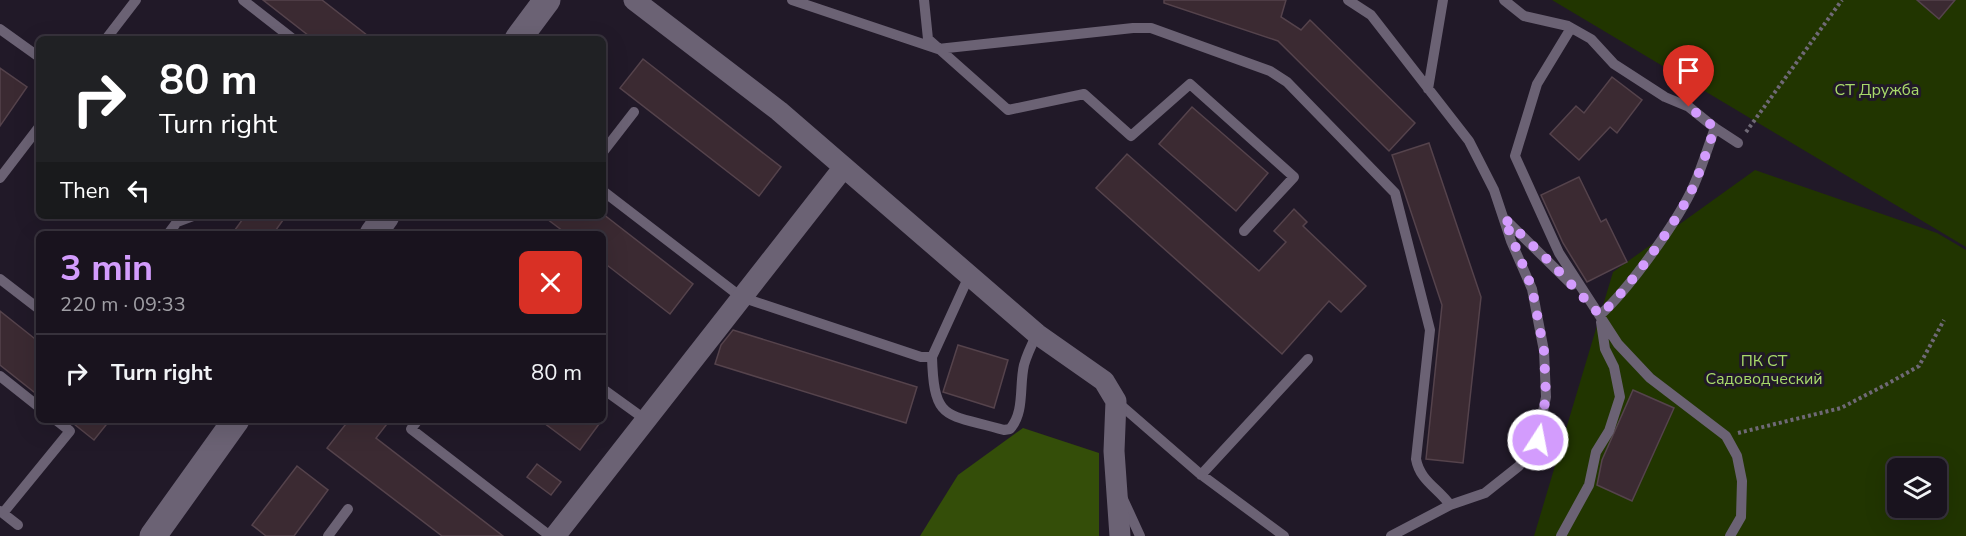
<!DOCTYPE html>
<meta charset="utf-8">
<style>
body{margin:0;font-family:"Nunito Sans",sans-serif;background:#26202b;color:#f1f3f6;height:100vh;display:flex;flex-direction:column;font-size:22px;white-space:nowrap}
*{box-sizing:border-box;margin:0}
p{font-size:20px;color:#9f9ea4}
.icon{flex:none;width:33px;height:33px;fill:none;stroke:currentColor;stroke-width:2;stroke-linecap:round;stroke-linejoin:round}
.map{position:relative;flex:1;overflow:hidden}
.drawer{position:absolute;left:36px;top:231px;width:570px;height:192px;display:flex;flex-direction:column;background:#19131e;border-radius:9px;box-shadow:0 6px 24px #0002,0 0 0 2px #37323c}
.drawer>*{flex:none}
.banner{position:absolute;left:36px;top:36px;width:570px;height:183px;border-radius:9px;box-shadow:0 6px 24px #0002,0 0 0 2px #37323c;background:#202124;color:#fff;overflow:hidden}
.fabs{position:absolute;left:1887px;top:458px;display:grid;gap:12px}
.fabs a{display:grid;place-items:center;width:60px;height:60px;border-radius:9px;background:#19131e;box-shadow:0 6px 24px #0002,0 0 0 2px #37323c;font-size:30px}
.pin{position:absolute;display:grid;place-items:center;width:51px;height:51px;color:#fff;margin:-62px -26px;border-radius:50% 50% 50% 0;rotate:-45deg;box-shadow:0 0 6px #0007}
.pin .icon{rotate:45deg}
.me{position:absolute;width:66px;margin:-33px;rotate:11deg;stroke-linejoin:round;filter:drop-shadow(0 0 4px #0008)}
.turn{display:flex;align-items:center;gap:21px;height:126px;padding:0 24px;font-size:27px}
.turn .icon{width:78px;height:78px;stroke-width:2.5}
.turn b{display:block;font-size:42px;line-height:51px}
.then{display:flex;align-items:center;height:57px;padding:0 24px;background:#0003;gap:12px;font-size:22px}
.round{display:grid;place-items:center;flex:none;width:63px;height:63px;border-radius:9px;background:#26202b}
.overview{display:flex;align-items:center;justify-content:space-between;height:102px;padding:0 24px}
h1{font-size:36px;font-weight:700;line-height:45px;color:#d39cfd}
ul{padding:0;list-style:none}
li{display:flex;align-items:center;gap:18px;height:78px;padding:0 24px;border-top:2px solid #37323c}
li div{flex:1}
li b{display:block;font-size:22px}
li em{font-style:normal}
.map>svg:first-child{display:block}
</style>
<div class="map">
<svg width="1966" height="536" viewBox="0 0 1966 536">
<rect width="100%" height="100%" fill="#211928"/>
<path fill="#213500" fill-rule="evenodd" d="M 1552,0 L 1966,0 L 1966,247 Z
M 1755,170 L 1937,233 L 1966,250 L 1966,536 L 1534,536 L 1613,272 ZM 1898,468 L 1936,468 L 1936,507 L 1898,507 Z"/>
<path fill="#344e09" d="M 1023,428 L 1099,453 L 1099,536 L 920,536 L 958,475 Z"/>
<path fill="#3b2a32" stroke="#55434c" stroke-width="1.5" d="M 263,0 L 322,0 L 372,39 L 313,39 Z
M 1164,0 L 1286,0 L 1281,17 L 1301,30 L 1310,20 L 1415,123 L 1389,151 L 1278,41 L 1164,3 Z
M 1917,0 L 1955,0 L 1939,19 Z
M 643,59 L 781,167 L 759,196 L 620,88 Z
M 0,68 L 27,87 L 0,126 Z
M 1612,77 L 1642,100 L 1617,133 L 1610,127 L 1579,160 L 1550,134 L 1576,106 L 1584,113 Z
M 1192,107 L 1268,173 L 1236,211 L 1159,144 Z
M 1429,143 L 1481,297 L 1463,463 L 1426,459 L 1442,305 L 1392,155 Z
M 1127,154 L 1259,271 L 1286,242 L 1274,231 L 1294,209 L 1307,222 L 1303,226 L 1366,286 L 1341,312 L 1329,301 L 1282,354 L 1096,188 Z
M 1579,177 L 1601,222 L 1606,219 L 1627,262 L 1587,282 L 1563,243 L 1541,195 Z
M 603,214 L 693,284 L 670,314 L 603,262 L 603,234 L 567,234 L 543,216 Z
M 245,216 L 286,216 L 273,234 L 232,234 Z
M 0,311 L 39,342 L 39,396 L 0,365 Z
M 733,330 L 917,387 L 906,423 L 715,364 L 721,345 Z
M 958,345 L 1008,360 L 994,408 L 943,392 Z
M 1633,390 L 1674,408 L 1632,501 L 1597,485 L 1602,460 Z
M 69,420 L 110,420 L 94,440 Z
M 349,420 L 390,420 L 376,438 L 503,536 L 442,536 L 327,448 Z
M 540,420 L 602,420 L 580,450 Z
M 537,464 L 561,482 L 551,495 L 527,477 Z
M 297,466 L 328,490 L 294,536 L 266,536 L 252,525 Z"/>
<g fill="none" stroke-linecap="round" stroke-linejoin="round">
<path stroke="#6f6976" stroke-width="4" stroke-dasharray="3 3" stroke-linecap="butt" d="M 1746,132 L 1842,0
M 1738,433 L 1841,408 L 1889,383 L 1919,366 L 1944,320"/>
<path stroke="#6b6274" stroke-width="10" d="M 243,0 L 293,39
M 792,0 L 938,49 L 1133,28 L 1151,28 L 1270,71 L 1287,82 L 1395,193 L 1430,330 L 1416,459 C 1420,481 1438,488 1450,505
M 924,0 L 928,39 L 1008,110 L 1084,94 L 1131,136 L 1190,84 L 1294,177 L 1244,231
M 1348,0 L 1371,15 L 1469,141 L 1494,190 L 1511,241 L 1532,289 L 1544,351 L 1546,397 L 1537,440 L 1519,466 L 1485,493 L 1450,505 L 1391,536
M 1504,0 L 1524,16 L 1568,26 L 1591,39 L 1614,64 L 1665,97 L 1689,107 L 1715,128 L 1738,143
M 1571,28 L 1537,84 L 1515,156 L 1559,253 L 1618,344 L 1650,378 L 1726,436 L 1737,456 L 1742,481 L 1741,517 L 1730,536
M 0,29 L 39,57
M 106,39 L 136,0
M 1428,89 L 1443,0
M 603,152 L 634,112
M 0,178 L 39,127
M 603,191 L 741,297 L 921,357 L 932,357 L 969,276
M 1506,220 L 1572,285
M 168,234 L 177,222 L 193,216
M 0,279 L 39,309
M 1597,312 L 1600,315 C 1628,290 1679,220 1694,185 C 1702,167 1708,147 1715,128
M 932,357 C 934,423 946,413 1004,430 L 1010,429 C 1025,412 1019,386 1024,365 C 1027,354 1032,344 1037,334
M 0,376 L 39,407
M 603,389 L 646,420
M 1116,401 L 1199,473 L 1284,536
M 418,420 L 411,429 L 550,536
M 1201,475 L 1308,359
M 1123,499 L 1140,536
M 0,511 L 18,525
M 3,513 L 70,431 L 56,420
M 328,536 L 348,509
M 1561,536 L 1589,485 L 1596,452 L 1609,431 L 1620,397 L 1614,367 L 1605,349 L 1601,322"/>
<path stroke="#6b6274" stroke-width="21" d="M 634,0 L 779,111 L 1037,334 L 1104,381 L 1116,401 L 1114,451 L 1120,536
M 555,536 L 844,167"/>
<path stroke="#6b6274" stroke-width="27" d="M 518,39 L 547,0
M 373,234 L 386,216
M 153,536 L 236,420"/>
</g>
<g fill="none" stroke-linecap="round" stroke-linejoin="round">
<path stroke="#d39cfd" stroke-width="10" stroke-dasharray="0 18" d="M 1538,440 L 1546,397 L 1544,351 L 1532,288 L 1504,218 L 1553,265 L 1600,315 C 1628,290 1679,220 1694,185 C 1702,167 1708,147 1715,128 L 1689,107"/>
</g>
<g text-anchor="middle" stroke-width="6" stroke-linejoin="round" paint-order="stroke">
<g font-size="16" fill="#a8da6b" stroke="#211928">
<text x="1877" y="95">СТ Дружба</text>
<text x="1764" y="366">ПК СТ<tspan x="1764" dy="18">Садоводческий</tspan></text>
</g>
</g>
</svg>
<div class="fabs">
<a><svg class="icon" aria-label="layers" viewBox="0 0 24 24"><path d="M12 4l9 5-9 5-9-5zM3 14l9 5 9-5"/></svg></a>
</div>
<div class="pin" style="left:1689px;top:107px;background:#d93025"><svg class="icon" aria-label="arrive" viewBox="0 0 24 24"><path d="M6 21V4h12l-3 4 3 4H6"/></svg></div>
<svg class="me" style="left:1538px;top:440px" viewBox="-20 -20 40 40"><circle r="17" fill="#d39cfd" stroke="#fff" stroke-width="3"/><path d="M0-11L8 9 0 5-8 9z" fill="#fff"/></svg>
<div class="banner">
<div class="turn"><svg class="icon" aria-label="right" viewBox="0 0 24 24"><path d="M7 20v-9h11M14 6l5 5-5 5"/></svg><div><b>80 m</b>Turn right</div></div>
<div class="then">Then<svg class="icon" aria-label="left" viewBox="0 0 24 24"><path d="M17 20v-9H6M10 6l-5 5 5 5"/></svg></div>
</div>
<section class="drawer">
<div class="overview"><div><h1>3 min</h1><p>220 m · 09:33</p></div><a class="round" style="background:#d93025;color:#fff"><svg class="icon" aria-label="close" viewBox="0 0 24 24"><path d="M6 6l12 12M18 6L6 18"/></svg></a></div>
<ul>
<li><svg class="icon" aria-label="right" viewBox="0 0 24 24"><path d="M7 20v-9h11M14 6l5 5-5 5"/></svg><div><b>Turn right</b></div><em>80 m</em></li>
</ul>
</section>
</div>
